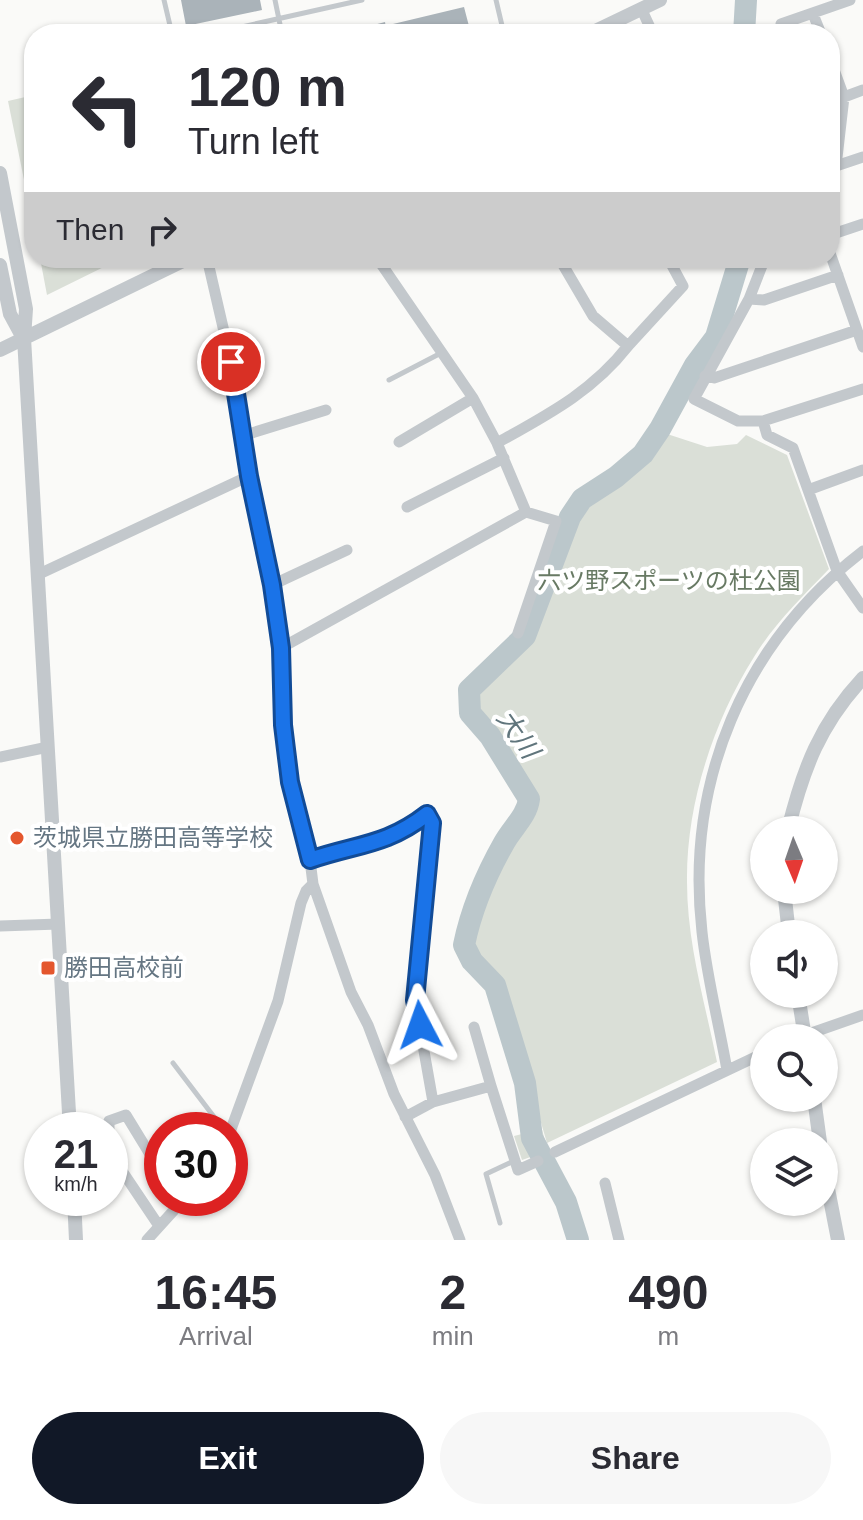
<!DOCTYPE html>
<meta charset="utf-8">
<style>
body{margin:0;font-family:Helvetica,"Noto Sans JP",sans-serif;background:#f7f7f7;color:#2b2b33;height:100vh;display:flex;flex-direction:column;font-size:30px;white-space:nowrap}
*{box-sizing:border-box;margin:0}
p{font-size:26px;color:#7c7c81}
.icon{flex:none;width:44px;height:44px;fill:none;stroke:currentColor;stroke-width:2;stroke-linecap:round;stroke-linejoin:round}
.map{position:relative;height:1240px;overflow:hidden}
.sheet{display:flex;flex-direction:column;background:#fff;flex:1}
.sheet>*{flex:none}
.top-card{position:absolute;left:24px;top:24px;width:816px;height:244px;border-radius:32px;box-shadow:0 2px 6px #0004;background:#fff;color:#2b2b33;overflow:hidden}
.needle{width:52px;rotate:178deg}
.fabs{position:absolute;left:750px;top:816px;display:grid;gap:16px}
.fabs a{display:grid;place-items:center;width:88px;height:88px;border-radius:50%;background:#fff;box-shadow:0 2px 6px #0004;font-size:40px}
.speed{position:absolute;left:24px;top:1112px;display:flex;gap:16px;font-size:40px;font-weight:700;text-align:center}
.speed>*{display:grid;place-content:center;width:104px;height:104px;border-radius:50%;background:#fff;box-shadow:0 2px 6px #0004;line-height:1}
.speed small{font-size:20px;font-weight:400}
.speed .limit{border:12px solid #d22;background:#fff;color:#111}
.pin{position:absolute;display:grid;place-items:center;width:68px;height:68px;color:#fff;margin:-34px;border:4px solid #fff;border-radius:50%;box-shadow:0 2px 8px #0007}
.me{position:absolute;width:88px;margin:-44px;rotate:356deg;stroke-linejoin:round;filter:drop-shadow(0 0 6px #0008)}
.turn{display:flex;align-items:center;gap:28px;height:168px;padding:0 32px;font-size:36px}
.turn .icon{width:104px;height:104px;stroke-width:2.5}
.turn b{display:block;font-size:56px;line-height:68px}
.then{display:flex;align-items:center;height:76px;padding:0 32px;background:#0003;gap:16px;font-size:30px}
.eta{display:flex;justify-content:space-evenly;align-items:center;height:136px;text-align:center}
.eta b{font-size:48px;font-weight:700;line-height:56px}
.action{display:flex;gap:16px;margin-top:auto;padding:16px 32px}
.action a{flex:1;height:92px;border-radius:48px;background:#111827;color:#fff;font-size:32px;font-weight:700;line-height:92px;text-align:center}
.action a+a{background:#f7f7f7;color:#2b2b33}
.map>svg:first-child{display:block}
</style>
<div class="map">
<svg width="863" height="1240" viewBox="0 0 863 1240">
<rect width="100%" height="100%" fill="#fafaf8"/>
<path fill="#dadfd7" d="M 34,95 L 34,229 L 8,101 Z
M 40,258 L 122,258 L 47,295 Z
M 661,432 L 707,447 L 737,444 L 746,435 L 787,455 L 829,569 C 802,597 774,624 754,657 C 713,722 686,805 687,882 C 687,943 705,1003 717,1062 L 547,1143 L 500,983 L 472,952 L 468,940 L 502,854 L 531,810 L 533,803 L 530,794 L 496,739 L 472,711 L 470,700 L 472,691 L 527,638 L 572,519 L 584,501 L 618,478 L 645,454 Z
M 539,1119 L 548,1151 L 522,1160 L 514,1136 L 534,1131 Z"/>
<g fill="none" stroke-linecap="round" stroke-linejoin="round">
<path stroke="#bbc7cb" stroke-width="22" d="M 744,34 L 746,0
M 578,1240 L 566,1202 L 532,1138 L 525,1083 L 495,985 L 472,961 L 464,945 C 471,911 487,873 504,843 C 512,828 527,816 529,799 L 490,736 L 470,713 L 469,690 L 525,636 L 570,517 L 582,499 L 616,477 L 643,454 L 660,429 L 695,365 L 716,337 L 740,258"/>
</g>
<path fill="#aab3b9" d="M 181,0 L 260,0 L 262,10 L 186,26 Z
M 464,7 L 470,30 L 456,34 L 396,34 L 393,24 Z
M 385,22 L 387,34 L 344,34 L 343,33 Z"/>
<g fill="none" stroke-linecap="round" stroke-linejoin="round">
<path stroke="#c3c8cc" stroke-width="5" d="M 164,0 L 172,34
M 275,0 L 282,34
M 496,0 L 504,34
M 210,34 L 362,0
M 389,380 L 443,352
M 173,1063 L 224,1130
M 500,1223 L 486,1174 L 514,1161"/>
<path stroke="#c3c8cc" stroke-width="11" d="M 641,8 L 653,34
M 813,14 L 821,34
M 781,24 L 850,0
M 830,59 L 844,97 L 836,166
M 844,97 L 863,90
M 833,167 L 863,157
M 830,235 L 863,224
M 830,253 L 863,347
M 207,258 L 231,362 L 249,476 L 272,585 L 281,648 L 286,757 L 290,782 L 310,860 L 313,884 L 351,992 L 368,1025 L 394,1094 L 435,1175 L 460,1240
M 765,258 L 749,299 L 694,399 L 738,421 L 763,421 L 863,389
M 749,299 L 764,300 L 838,275
M 628,346 L 683,286 L 668,258
M 705,376 L 714,378 L 857,330
M 763,421 L 767,435 L 793,448 L 837,571 L 863,608
M 242,436 L 326,410
M 399,442 L 473,398
M 497,443 C 547,415 592,392 628,346 L 593,316 L 559,258
M 808,490 L 863,470
M 407,507 L 504,458
M 37,575 L 249,476
M 272,585 L 347,550
M 518,633 L 556,521 L 526,512
M 281,648 L 526,512 L 497,443 L 473,398 L 377,258
M 0,757 L 48,747
M 310,860 C 357,844 385,847 427,814 L 432,823 L 415,1000 L 433,1102
M 0,926 L 59,924
M 474,1027 L 491,1086
M 797,1038 L 863,1015
M 727,1070 C 719,1024 707,978 702,932 C 685,782 743,643 863,551
M 405,1117 L 433,1102 L 491,1086 L 518,1170 L 538,1161
M 109,1130 L 109,1121 L 126,1115 L 162,1174
M 230,1132 L 278,1001 L 301,903 L 306,891 L 313,884
M 555,1152 L 764,1053
M 110,1153 L 159,1226
M 605,1183 L 619,1240
M 147,1240 L 185,1198"/>
<path stroke="#c3c8cc" stroke-width="14" d="M 589,34 L 660,0
M 0,173 L 26,309 L 24,338 L 70,1130
M 0,265 L 10,314 L 23,338
M 0,350 L 189,258
M 788,830 C 803,769 820,724 863,678
M 784,890 L 789,934
M 798,994 L 805,1038
M 814,1098 L 820,1142
M 824,1168 L 838,1240
M 74,1198 L 76,1240"/>
</g>
<g fill="none" stroke-linecap="round" stroke-linejoin="round">
<g stroke="#114b97" stroke-width="20">
<path id="route" d="M 231,362 L 249,476 L 272,585 L 281,648 L 283,725 L 290,782 L 310,860 C 356,844 386,846 427,814 L 432,823 L 415,1000 L 420,1025"/>
</g>
<use href="#route" stroke="#1a73e8" stroke-width="14"/>
</g>
<g fill="#e4572e" stroke="#fff" stroke-width="3">
<circle cx="17" cy="838" r="8"/>
<rect x="40" y="960" width="16" height="16" rx="4"/>
</g>
<g text-anchor="middle" stroke-width="8" stroke-linejoin="round" paint-order="stroke">
<g font-size="24" fill="#687a64" stroke="#fff">
<text x="669" y="589">六ツ野スポーツの杜公園</text>
</g>
<g font-size="24" fill="#657683" stroke="#fff" text-anchor="start">
<text x="33" y="846">茨城県立勝田高等学校</text>
<text x="64" y="976">勝田高校前</text>
</g>
<g font-size="26" font-style="italic" fill="#60757c" stroke="#fff">
<text transform="translate(518 734) rotate(55)" y="9">大川</text>
</g>
</g>
</svg>
<div class="fabs">
<a><svg class="needle" viewBox="-14 -14 28 28"><path d="M0-13l5 13h-10z" fill="#e53935"/><path d="M0 13l5-13h-10z" fill="#7c7c81"/></svg></a>
<a><svg class="icon" aria-label="sound" viewBox="0 0 24 24"><path d="M4 9h4l5-4v14l-5-4H4zM17 9q2 3 0 6"/></svg></a>
<a><svg class="icon" aria-label="search" viewBox="0 0 24 24"><circle cx="10" cy="10" r="6"/><path d="M15 15l6 6"/></svg></a>
<a><svg class="icon" aria-label="layers" viewBox="0 0 24 24"><path d="M12 4l9 5-9 5-9-5zM3 14l9 5 9-5"/></svg></a>
</div>
<div class="speed"><div>21<small>km/h</small></div><div class="limit">30</div></div>
<div class="pin" style="left:231px;top:362px;background:#d93025"><svg class="icon" aria-label="arrive" viewBox="0 0 24 24"><path d="M6 21V4h12l-3 4 3 4H6"/></svg></div>
<svg class="me" style="left:420px;top:1025px" viewBox="-20 -20 40 40"><path d="M0-17L14 15 0 8-14 15z" fill="#1a73e8" stroke="#fff" stroke-width="4"/></svg>
<div class="top-card">
<div class="turn"><svg class="icon" aria-label="left" viewBox="0 0 24 24"><path d="M17 20v-9H6M10 6l-5 5 5 5"/></svg><div><b>120 m</b>Turn left</div></div>
<div class="then">Then<svg class="icon" aria-label="right" viewBox="0 0 24 24"><path d="M7 20v-9h11M14 6l5 5-5 5"/></svg></div>
</div>
</div>
<section class="sheet">
<div class="eta">
<div><b>16:45</b><p>Arrival</p></div>
<div><b>2</b><p>min</p></div>
<div><b>490</b><p>m</p></div>
</div>
<div class="action"><a>Exit</a><a>Share</a></div>
</section>
